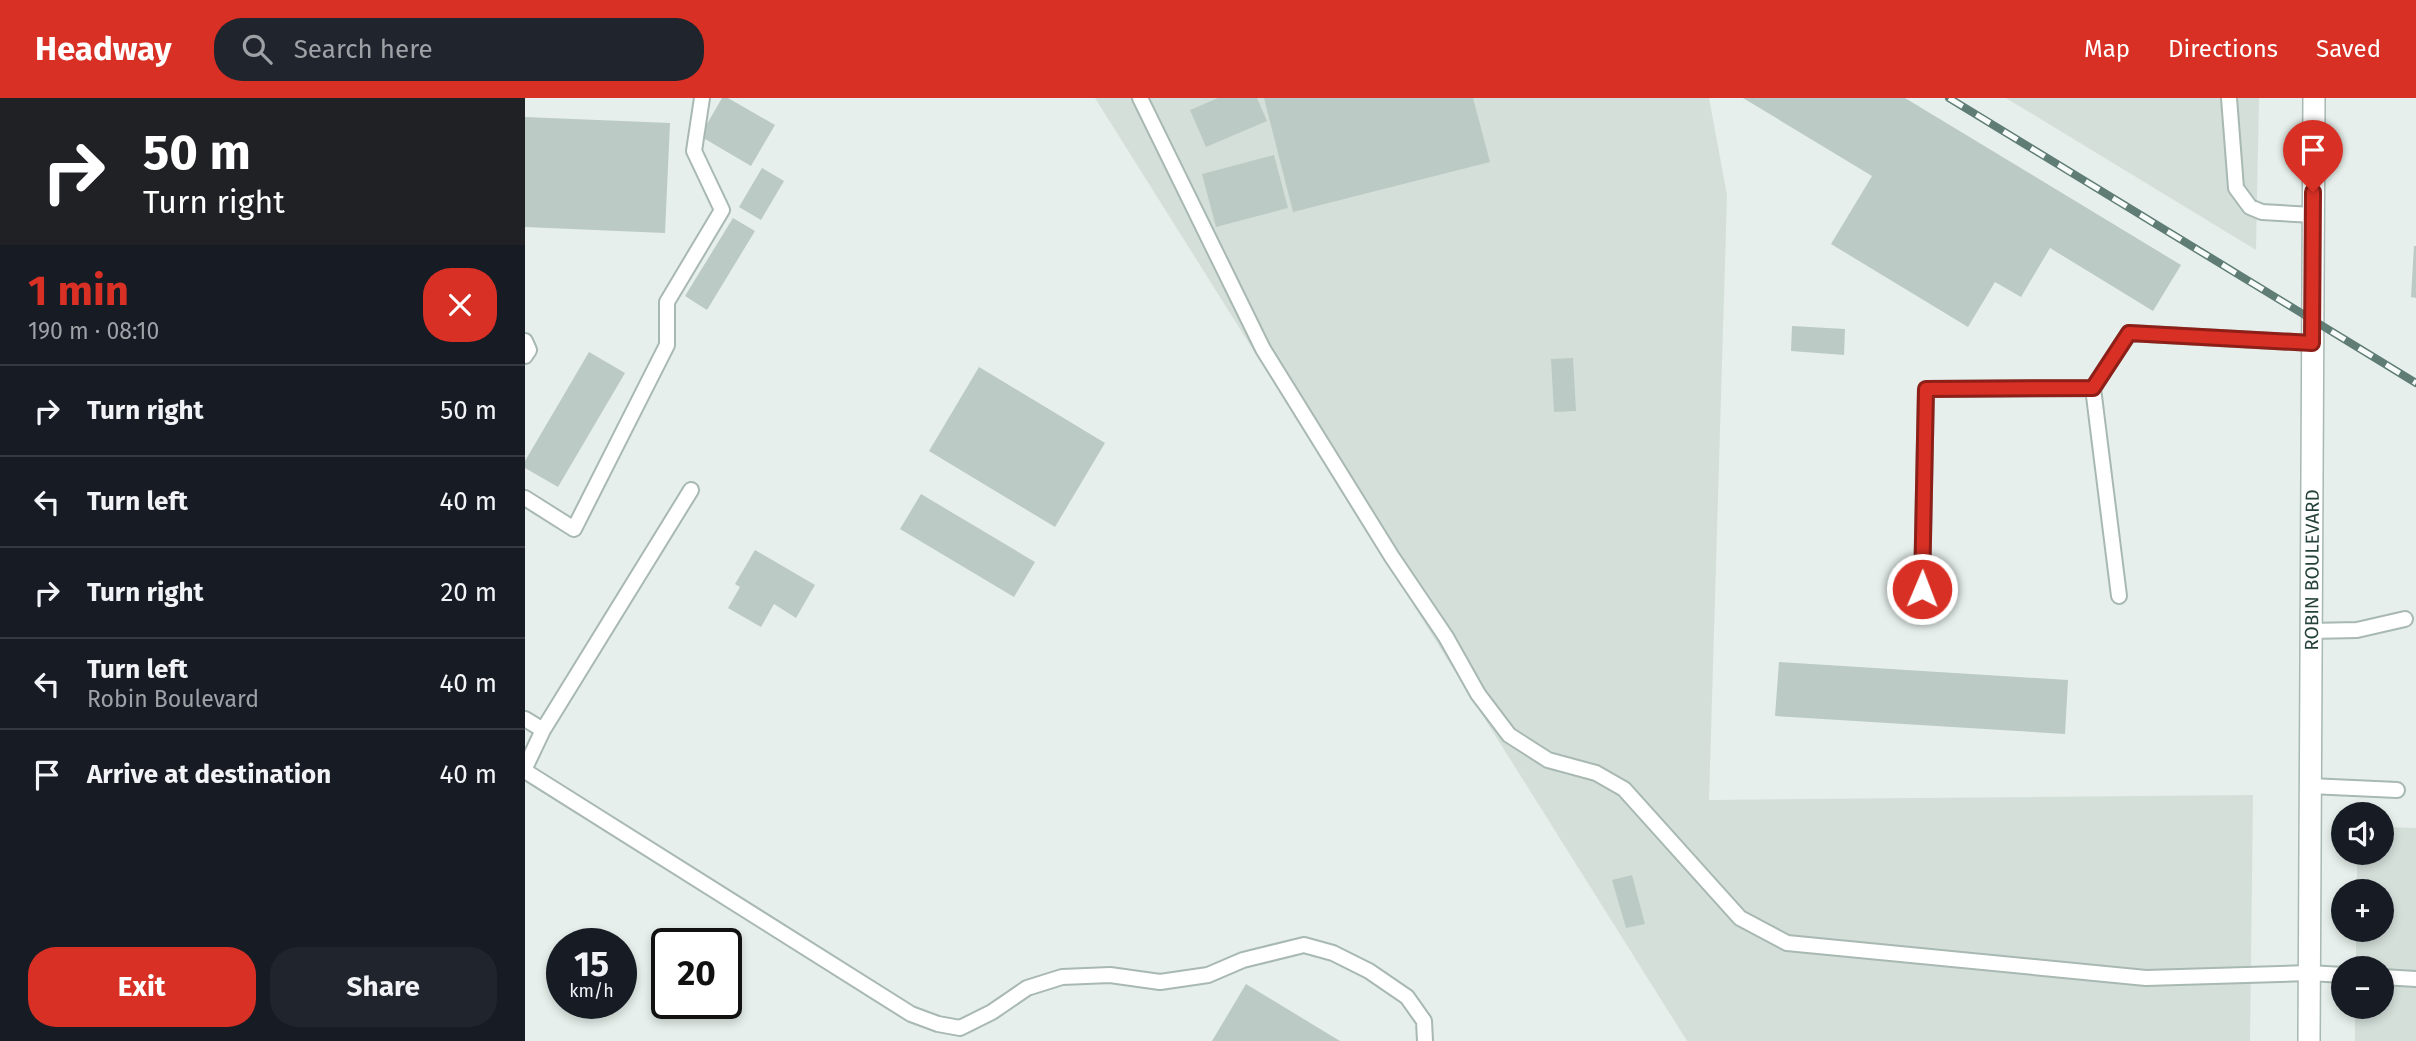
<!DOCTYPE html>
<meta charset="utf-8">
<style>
body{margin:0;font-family:"Fira Sans",sans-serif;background:#20242c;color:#f1f3f6;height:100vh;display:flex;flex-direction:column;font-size:26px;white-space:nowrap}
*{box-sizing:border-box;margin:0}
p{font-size:23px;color:#9ea1a6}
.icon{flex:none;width:38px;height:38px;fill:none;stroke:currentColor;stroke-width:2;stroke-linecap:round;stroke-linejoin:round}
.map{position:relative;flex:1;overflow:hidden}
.sheet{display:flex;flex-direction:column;background:#171b24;width:525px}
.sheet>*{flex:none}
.hud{background:#202124;color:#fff;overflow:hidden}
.buttons{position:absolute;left:1806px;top:704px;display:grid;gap:14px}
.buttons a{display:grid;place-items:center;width:63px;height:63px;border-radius:50%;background:#171b24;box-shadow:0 4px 10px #0003;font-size:35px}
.speed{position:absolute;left:21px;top:830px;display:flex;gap:14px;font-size:35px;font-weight:700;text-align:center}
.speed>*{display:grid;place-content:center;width:91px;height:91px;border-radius:50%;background:#171b24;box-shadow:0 4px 10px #0003;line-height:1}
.speed small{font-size:18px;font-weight:400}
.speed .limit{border:4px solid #111;border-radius:10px;background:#fff;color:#111}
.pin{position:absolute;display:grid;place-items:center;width:60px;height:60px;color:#fff;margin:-72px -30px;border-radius:50% 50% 50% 0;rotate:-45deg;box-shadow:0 0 7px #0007}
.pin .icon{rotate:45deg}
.me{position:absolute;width:77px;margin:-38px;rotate:1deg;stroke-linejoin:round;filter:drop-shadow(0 0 5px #0008)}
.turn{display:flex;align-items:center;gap:24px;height:147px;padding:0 28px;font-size:32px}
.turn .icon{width:91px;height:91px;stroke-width:2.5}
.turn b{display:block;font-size:49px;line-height:60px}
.round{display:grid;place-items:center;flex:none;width:74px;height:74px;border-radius:28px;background:#20242c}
.headline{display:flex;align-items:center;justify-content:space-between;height:119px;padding:0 28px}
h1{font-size:42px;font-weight:700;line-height:52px;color:#d93025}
.button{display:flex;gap:14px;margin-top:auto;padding:14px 28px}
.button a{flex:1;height:80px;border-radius:28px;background:#d93025;color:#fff;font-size:28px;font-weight:700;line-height:80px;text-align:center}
.button a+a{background:#20242c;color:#f1f3f6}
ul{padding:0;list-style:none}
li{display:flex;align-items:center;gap:21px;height:91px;padding:0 28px;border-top:2px solid #363941}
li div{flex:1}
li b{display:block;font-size:26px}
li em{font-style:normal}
header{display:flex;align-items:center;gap:42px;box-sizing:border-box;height:98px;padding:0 35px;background:#d93025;color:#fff}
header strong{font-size:33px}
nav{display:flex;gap:38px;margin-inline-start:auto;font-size:24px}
.search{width:490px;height:63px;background:#20242c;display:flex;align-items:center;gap:18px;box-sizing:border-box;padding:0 24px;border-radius:28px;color:#9ea1a6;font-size:26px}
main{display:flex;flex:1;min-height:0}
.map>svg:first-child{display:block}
</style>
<header>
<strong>Headway</strong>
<div class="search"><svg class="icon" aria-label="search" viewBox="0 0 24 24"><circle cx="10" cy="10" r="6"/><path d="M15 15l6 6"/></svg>Search here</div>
<nav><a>Map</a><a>Directions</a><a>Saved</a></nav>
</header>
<main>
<section class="sheet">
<div class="hud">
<div class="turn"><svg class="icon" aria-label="right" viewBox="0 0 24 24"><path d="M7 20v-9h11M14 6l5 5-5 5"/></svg><div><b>50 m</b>Turn right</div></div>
</div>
<div class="headline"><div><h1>1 min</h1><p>190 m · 08:10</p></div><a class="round" style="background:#d93025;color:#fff"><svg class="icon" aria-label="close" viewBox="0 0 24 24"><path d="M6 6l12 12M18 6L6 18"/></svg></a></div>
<ul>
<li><svg class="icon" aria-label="right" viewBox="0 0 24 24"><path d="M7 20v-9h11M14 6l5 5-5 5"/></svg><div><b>Turn right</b></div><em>50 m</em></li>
<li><svg class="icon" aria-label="left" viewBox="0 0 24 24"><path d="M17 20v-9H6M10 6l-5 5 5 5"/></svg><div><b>Turn left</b></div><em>40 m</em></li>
<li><svg class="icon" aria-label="right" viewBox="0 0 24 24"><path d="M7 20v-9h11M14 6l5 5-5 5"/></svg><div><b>Turn right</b></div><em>20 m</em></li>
<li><svg class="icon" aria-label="left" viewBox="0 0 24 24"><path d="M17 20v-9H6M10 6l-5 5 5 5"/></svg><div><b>Turn left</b><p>Robin Boulevard</p></div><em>40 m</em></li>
<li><svg class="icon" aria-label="arrive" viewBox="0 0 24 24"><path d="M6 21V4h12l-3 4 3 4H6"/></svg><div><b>Arrive at destination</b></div><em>40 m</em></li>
</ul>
<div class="button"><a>Exit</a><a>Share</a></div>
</section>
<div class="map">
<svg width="1891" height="943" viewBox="0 0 1891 943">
<rect width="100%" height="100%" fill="#e6efeb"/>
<path fill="#d4dfda" d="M 570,0 L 1184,0 L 1202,97 L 1184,702 L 1728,697 L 1725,943 L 1162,943 Z
M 1481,0 L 1734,0 L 1731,152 Z
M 1857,729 L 1891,730 L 1891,943 L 1830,943 L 1830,908 L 1857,908 L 1857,870 L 1831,870 L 1831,831 L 1857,831 L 1857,793 L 1832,793 L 1832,754 L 1857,754 Z"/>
<path fill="#bbcac4" d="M 197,0 L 203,0 L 250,27 L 226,68 L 175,38 Z
M 693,0 L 732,0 L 742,23 L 681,49 L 665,12 Z
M 739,0 L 948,0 L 965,64 L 768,114 Z
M 1218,0 L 1380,0 L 1656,167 L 1628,213 L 1525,150 L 1496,199 L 1470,184 L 1443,229 L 1306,146 L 1347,78 Z
M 0,19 L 145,25 L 140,135 L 0,129 Z
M 749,57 L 763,110 L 691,129 L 677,76 Z
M 237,70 L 259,83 L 236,122 L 214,109 Z
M 208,120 L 230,133 L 182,212 L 160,198 Z
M 1889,148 L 1891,148 L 1891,200 L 1886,199 Z
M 1267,228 L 1320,231 L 1319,257 L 1266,253 Z
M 64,254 L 100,275 L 33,389 L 0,370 L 0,363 Z
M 1048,260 L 1051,313 L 1029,314 L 1026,261 Z
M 454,269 L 580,345 L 530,429 L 404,353 Z
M 396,396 L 510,464 L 489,499 L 375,431 Z
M 230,452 L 290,487 L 271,520 L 249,506 L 236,529 L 203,510 L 215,489 L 210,486 Z
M 1254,564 L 1543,582 L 1540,636 L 1250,618 Z
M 1107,777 L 1120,826 L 1101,830 L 1087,782 Z
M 721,886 L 815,943 L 687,943 Z"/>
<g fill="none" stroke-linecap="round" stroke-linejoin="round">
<g stroke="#a8b8b2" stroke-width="18">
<path id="lane" d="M 615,0 L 738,251 L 867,459 L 921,539 L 953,596 L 984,637 L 1023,662 L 1071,675 L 1099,691 L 1215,820 L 1262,845 L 1621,880 L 1784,875 L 1818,877
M 1704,0 L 1711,90 L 1725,109 L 1737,114 L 1788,117
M 0,243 L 4,252 L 0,258
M 1568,290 L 1594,498
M 0,400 L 49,431 L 142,247 L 142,204 L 197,112 L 169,53 L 177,0
M 1397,491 L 1401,291 L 1568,290 L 1604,235 L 1787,245
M 1785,533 L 1832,532 L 1880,521
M 0,621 L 18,632
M 0,670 L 18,632 L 166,392
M 0,673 L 386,916 L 413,926 L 435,930 L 467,914 L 502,890 L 537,879 L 585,877 L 635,884 L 683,877 L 718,862 L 779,847 L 808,855 L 844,873 L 882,899 L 899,923 L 900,943
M 1785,688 L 1872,692
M 1857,879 L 1891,881"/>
</g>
<g stroke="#a8b8b2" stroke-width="24">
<g id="street">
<path id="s1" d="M 1784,943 L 1789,0"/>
</g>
</g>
<use href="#lane" stroke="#fff" stroke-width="14"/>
<use href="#street" stroke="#fff" stroke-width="21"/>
<g stroke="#5f7d75" stroke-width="8">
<path id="rail" d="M 1424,0 L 1891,285"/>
</g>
<use href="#rail" stroke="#f7fbf9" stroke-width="5" stroke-dasharray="16" stroke-linecap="butt"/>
</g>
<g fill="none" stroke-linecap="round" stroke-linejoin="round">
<g stroke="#8d1f18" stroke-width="18">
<path id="route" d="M 1397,491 L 1401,291 L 1568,290 L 1604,235 L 1787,245 L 1788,94"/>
</g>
<use href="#route" stroke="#d93025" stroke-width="12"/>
</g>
<g text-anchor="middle" stroke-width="6" stroke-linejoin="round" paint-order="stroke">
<g font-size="19" fill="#24423a" stroke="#f7fbf9">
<text dy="7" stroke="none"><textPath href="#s1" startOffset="471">ROBIN BOULEVARD</textPath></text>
</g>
</g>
</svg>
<div class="buttons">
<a><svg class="icon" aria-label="sound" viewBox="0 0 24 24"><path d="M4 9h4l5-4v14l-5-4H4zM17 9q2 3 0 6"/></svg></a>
<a>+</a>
<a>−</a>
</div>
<div class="speed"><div>15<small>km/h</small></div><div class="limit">20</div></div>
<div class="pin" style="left:1788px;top:94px;background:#d93025"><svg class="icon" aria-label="arrive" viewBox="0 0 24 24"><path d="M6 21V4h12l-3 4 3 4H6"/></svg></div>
<svg class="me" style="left:1397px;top:491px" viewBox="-20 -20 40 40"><circle r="17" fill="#d93025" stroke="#fff" stroke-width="3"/><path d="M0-11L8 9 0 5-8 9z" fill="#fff"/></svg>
</div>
</main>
